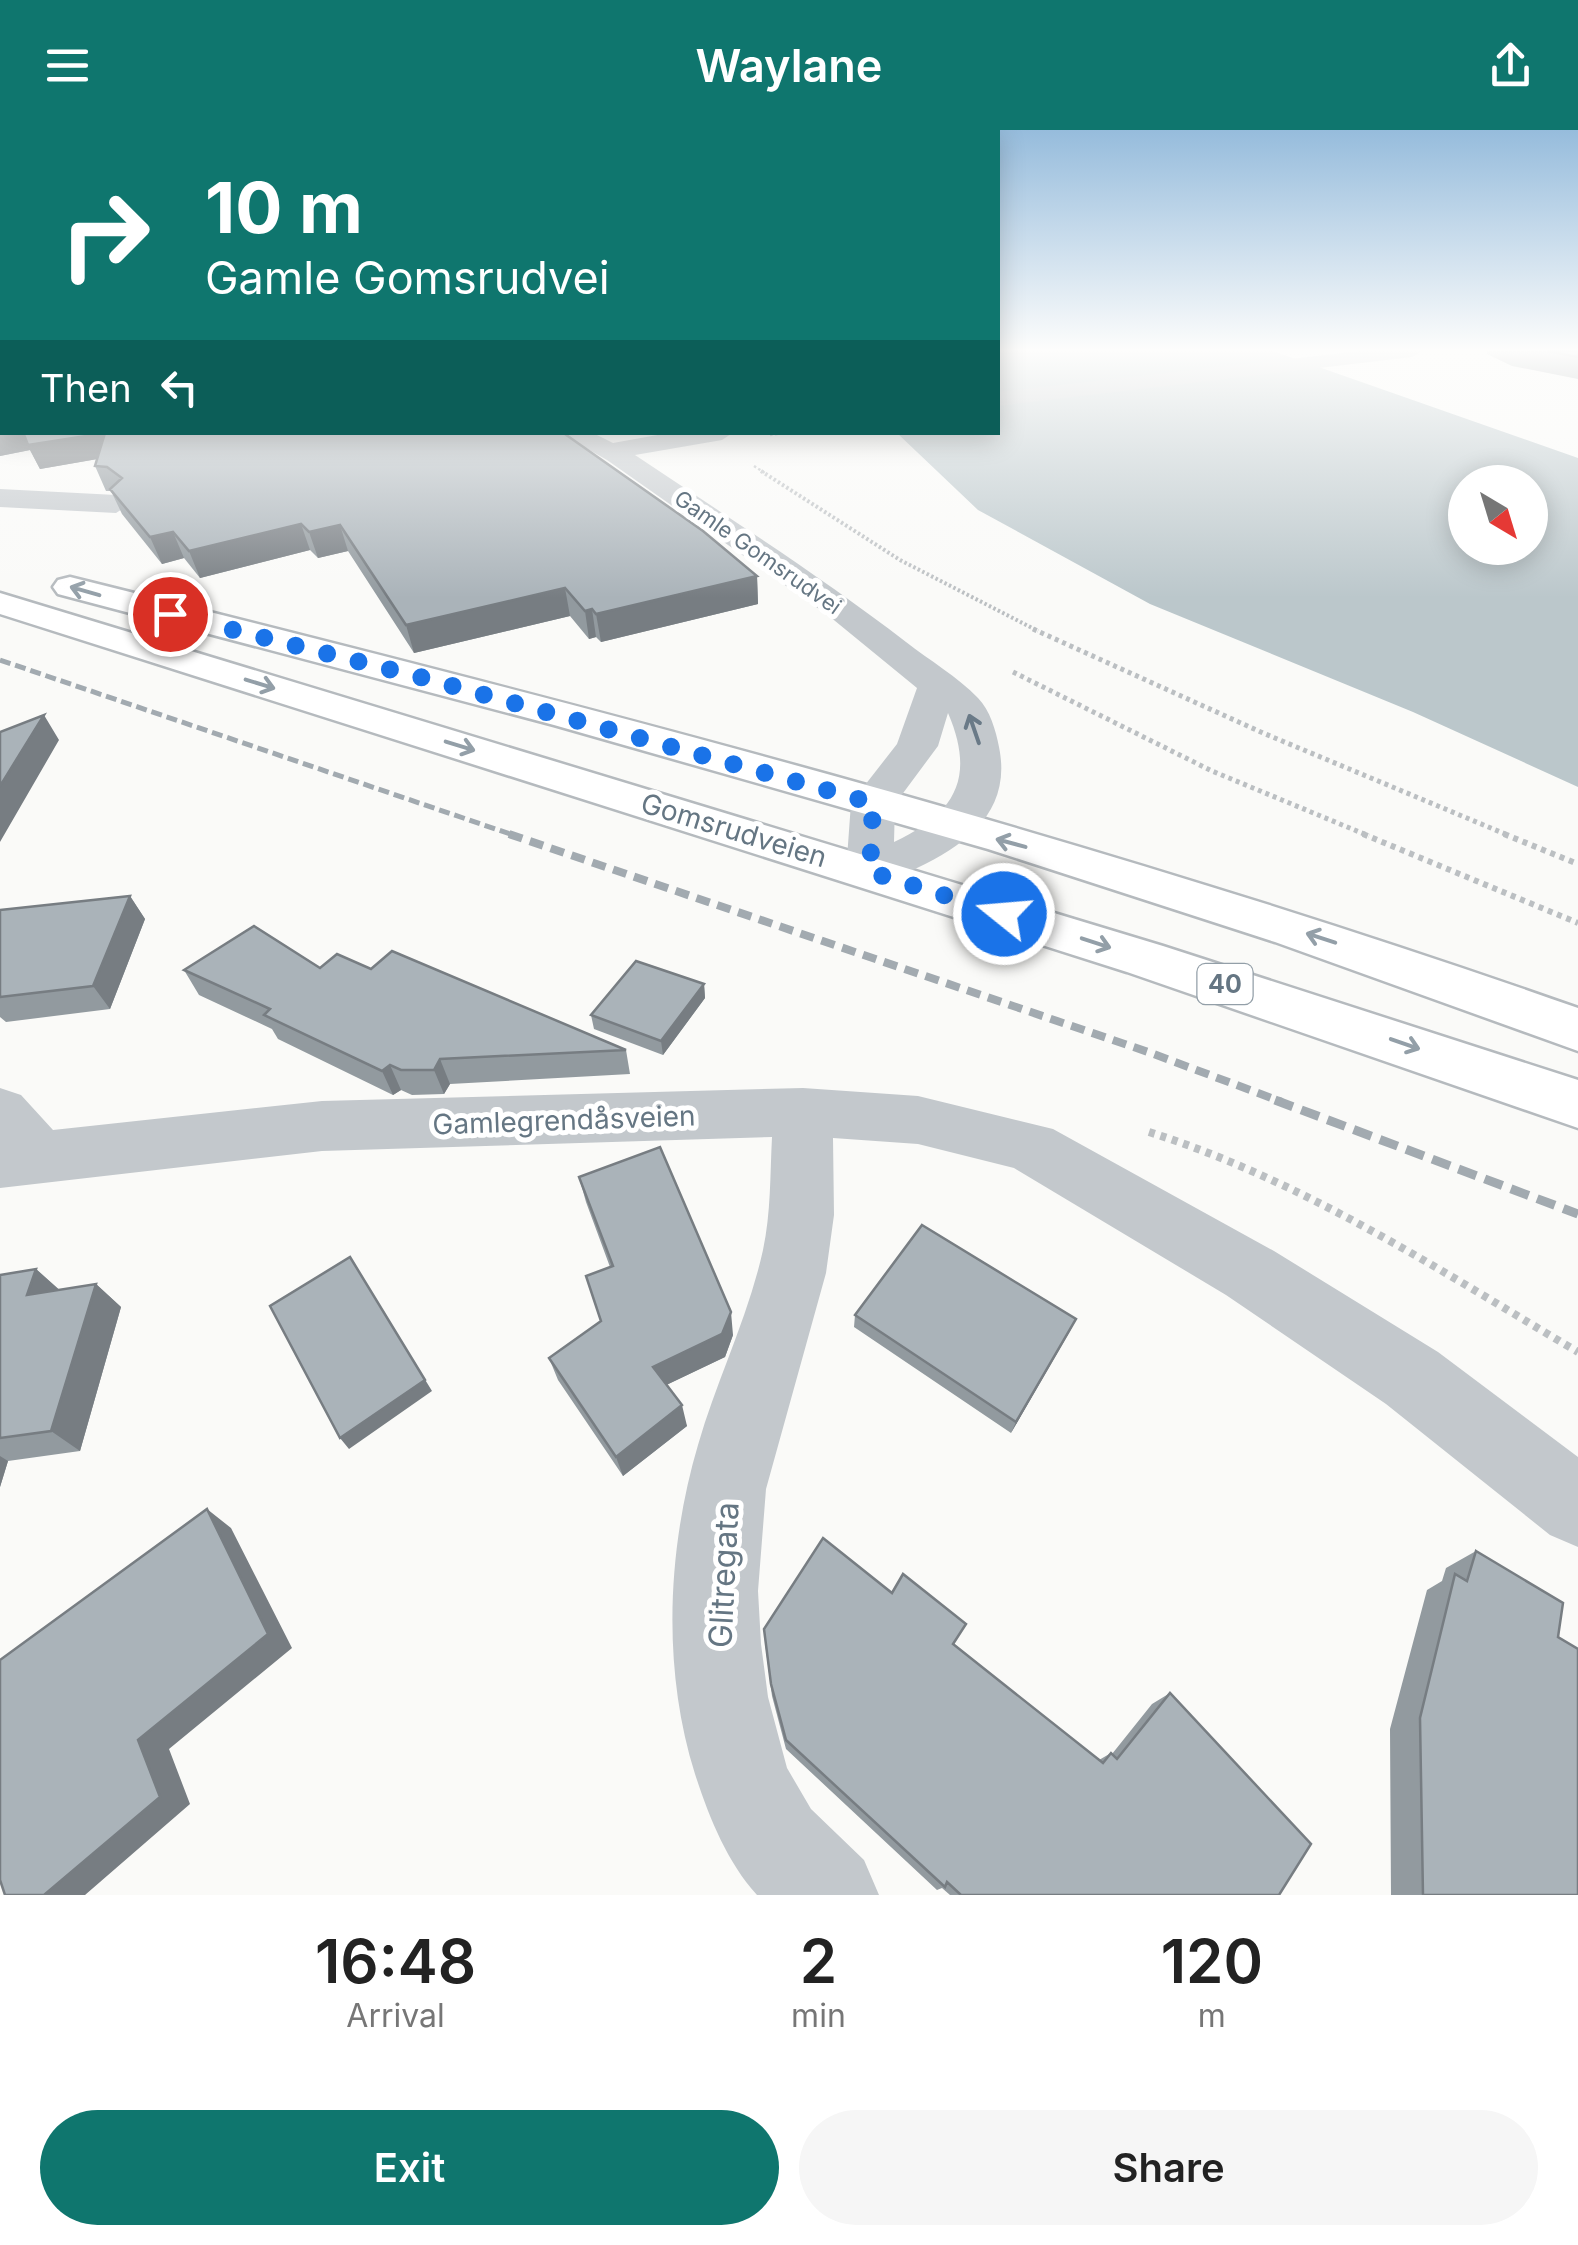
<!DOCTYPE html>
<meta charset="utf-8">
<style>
body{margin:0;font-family:Inter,sans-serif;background:#f6f6f6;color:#222;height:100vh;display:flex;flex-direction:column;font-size:38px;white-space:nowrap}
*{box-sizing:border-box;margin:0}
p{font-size:32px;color:#767676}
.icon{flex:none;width:55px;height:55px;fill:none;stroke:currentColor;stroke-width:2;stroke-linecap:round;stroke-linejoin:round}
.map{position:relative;height:1765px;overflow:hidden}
.drawer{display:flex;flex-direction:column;background:#fff;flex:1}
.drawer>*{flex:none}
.guide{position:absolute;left:0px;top:0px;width:1000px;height:305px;box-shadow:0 5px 25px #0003;background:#0f766e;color:#fff;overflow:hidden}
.needle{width:65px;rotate:142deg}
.fabs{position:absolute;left:1448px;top:335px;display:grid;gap:20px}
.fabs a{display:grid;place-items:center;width:100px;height:100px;border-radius:50%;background:#fff;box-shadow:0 5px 25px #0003;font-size:50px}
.pin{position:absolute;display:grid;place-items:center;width:85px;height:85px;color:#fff;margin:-42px;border:5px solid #fff;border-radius:50%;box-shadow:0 2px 10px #0007}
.me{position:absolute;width:110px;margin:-55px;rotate:287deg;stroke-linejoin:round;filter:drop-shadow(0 0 8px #0008)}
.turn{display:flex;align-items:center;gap:35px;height:210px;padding:0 40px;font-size:45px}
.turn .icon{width:130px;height:130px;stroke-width:2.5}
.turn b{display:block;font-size:70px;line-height:85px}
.then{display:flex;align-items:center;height:95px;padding:0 40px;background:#0003;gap:20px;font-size:38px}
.eta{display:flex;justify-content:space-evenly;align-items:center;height:170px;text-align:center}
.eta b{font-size:60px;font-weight:600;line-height:70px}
.primary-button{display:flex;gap:20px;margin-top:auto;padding:20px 40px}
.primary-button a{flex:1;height:115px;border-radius:60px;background:#0f766e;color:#fff;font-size:40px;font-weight:600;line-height:115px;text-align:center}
.primary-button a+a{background:#f6f6f6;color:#222}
header{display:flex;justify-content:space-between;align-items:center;height:130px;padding:0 40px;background:#0f766e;color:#fff;font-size:45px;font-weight:600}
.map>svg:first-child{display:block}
</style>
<header><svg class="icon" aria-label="menu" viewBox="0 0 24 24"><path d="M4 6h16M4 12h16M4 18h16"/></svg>Waylane<svg class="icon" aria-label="share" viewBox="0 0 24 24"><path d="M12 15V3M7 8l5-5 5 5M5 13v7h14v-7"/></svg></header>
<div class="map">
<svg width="1578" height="1765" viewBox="0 0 1578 1765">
<rect width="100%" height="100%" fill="#fafaf8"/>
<path fill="#bbc7cb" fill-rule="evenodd" d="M 998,221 L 1273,221 L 1578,328 L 1578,657 L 1413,582 L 1150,474 L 978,380 L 897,303 L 998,302 ZM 1465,352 L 1530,352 L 1530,418 L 1465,418 Z"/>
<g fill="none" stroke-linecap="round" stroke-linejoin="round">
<g stroke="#b5babe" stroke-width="5">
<path id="primary" d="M 70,447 C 577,573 1084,704 1578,878 L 1578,921 L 1275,812 L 988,719 L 554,595 L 58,464 L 53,457 L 58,450 Z
M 0,463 L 1163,816 L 1578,950 L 1578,998 L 1127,842 L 0,484 Z"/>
</g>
<path stroke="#bbbfc2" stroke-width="2.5" stroke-dasharray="2.5 2.5" stroke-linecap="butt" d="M 770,305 L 791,302
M 754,336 L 765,343"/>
<path stroke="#bbbfc2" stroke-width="4" stroke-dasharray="2.5 2.5" stroke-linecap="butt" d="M 761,341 L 900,430 L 1038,501"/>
<path stroke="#bbbfc2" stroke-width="5" stroke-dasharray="4 4" stroke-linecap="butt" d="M 1033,499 L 1263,603 L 1510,706
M 1013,542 L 1212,641 L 1369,706"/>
<path stroke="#bbbfc2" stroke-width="6" stroke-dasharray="5 5" stroke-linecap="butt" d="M 1363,704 L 1578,793
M 1504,704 L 1578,734"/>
<path stroke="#bbbfc2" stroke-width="8" stroke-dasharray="6 6" stroke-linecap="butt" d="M 1149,1002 C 1304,1051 1439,1140 1578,1222"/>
<path fill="#c3c8cc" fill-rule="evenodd" d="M 1360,221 L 1422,221 L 1412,227 L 998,276 L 998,262 Z
M 558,302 L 591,302 L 613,313 L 674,302 L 734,302 L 722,310 L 635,325 C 726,386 819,445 906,512 C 929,530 958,547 978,568 C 990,580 996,601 999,617 C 1012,680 968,714 917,738 C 895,748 878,759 853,753 L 846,742 L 851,673 L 897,614 L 917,558 L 829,486 L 607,330 ZM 948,583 C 976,648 955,684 894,712 L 895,674 L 938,616 Z
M 0,359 L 116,365 L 130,374 L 116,383 L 0,377 Z
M 0,958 L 21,965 L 53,1000 L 322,971 L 803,958 L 918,966 L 1053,999 L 1274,1121 L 1438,1222 L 1578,1327 L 1578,1417 L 1550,1405 L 1386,1274 L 1226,1165 L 1014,1038 L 918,1014 L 833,1008 L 834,1085 L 826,1143 L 766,1359 L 758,1461 L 761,1514 L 768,1567 L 787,1638 L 811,1679 L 864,1730 L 879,1765 L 757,1765 C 727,1732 709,1687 695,1644 C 662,1539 667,1420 698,1315 C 717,1249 748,1188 763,1120 C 771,1083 770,1045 772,1007 L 322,1021 L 0,1058 Z"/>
<use href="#primary" fill="#fff" fill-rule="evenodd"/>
<path stroke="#a2aab0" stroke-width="5" stroke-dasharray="11 5" stroke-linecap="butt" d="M 0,530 L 516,706"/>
<path stroke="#a2aab0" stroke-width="8" stroke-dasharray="14 8" stroke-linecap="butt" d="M 509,704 L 1151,923 L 1282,972"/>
<path stroke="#a2aab0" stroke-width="9" stroke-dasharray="19 9" stroke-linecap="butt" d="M 1275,970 L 1578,1084"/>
</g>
<path fill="#929a9f" d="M 0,221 L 564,304 L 757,446 L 758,474 L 601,512 L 596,507 L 589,509 L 570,486 L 414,523 L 348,421 L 318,428 L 310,420 L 200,448 L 184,428 L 162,434 L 122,384 L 111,361 L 106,361 L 95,336 L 97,329 L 40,339 L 30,320 L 0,326 Z
M 1487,221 L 1578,221 L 1578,249 L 1512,236 L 1487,224 Z
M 130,766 L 145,789 L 110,879 L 6,892 L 0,887 L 0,780 Z
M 320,838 L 626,920 L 630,944 L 450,954 L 444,964 L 412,965 L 401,960 L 393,965 L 278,909 L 272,899 L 199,865 L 184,840 Z
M 704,854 L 705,868 L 663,925 L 594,899 L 591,885 Z
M 579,1047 L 733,1205 L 725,1227 L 666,1255 L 687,1296 L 623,1346 L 558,1250 L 549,1228 L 600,1192 L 610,1137 L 586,1072 Z
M 36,1139 L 59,1160 L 96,1154 L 121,1177 L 80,1321 L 8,1331 L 0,1357 L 0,1145 Z
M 855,1185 L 1076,1189 L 1011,1303 L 854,1197 Z
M 1476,1421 L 1558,1507 L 1578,1765 L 1391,1765 L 1390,1599 L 1427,1460 L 1442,1451 L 1446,1438 Z
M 765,1513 L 954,1514 L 1099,1630 L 1111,1623 L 1112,1624 L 1152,1574 L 1170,1563 L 1279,1765 L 950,1765 L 942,1758 L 937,1760 L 786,1619 L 772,1566 Z"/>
<path fill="#777d82" d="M 2,299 L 2,302 L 105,303 L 115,326 L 40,339 L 30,320 L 0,326 L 0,300 Z
M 301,394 L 310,420 L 200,448 L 189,421 Z
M 340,395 L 348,421 L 318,428 L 309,402 Z
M 173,402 L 184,428 L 162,434 L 150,407 Z
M 757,446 L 758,474 L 601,512 L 596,484 Z
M 565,458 L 570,486 L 414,523 L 406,495 Z
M 592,479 L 596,507 L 589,509 L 585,481 Z
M 44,585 L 59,610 L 0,712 L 0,656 Z
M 130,766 L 145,789 L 110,879 L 93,856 Z
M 704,854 L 705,868 L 663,925 L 661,911 Z
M 440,929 L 450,954 L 444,964 L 434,940 Z
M 390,935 L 401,960 L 393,965 L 382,941 Z
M 350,1127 L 432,1261 L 349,1319 L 340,1308 Z
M 36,1139 L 63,1163 L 27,1165 Z
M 96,1154 L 121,1177 L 80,1321 L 51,1301 Z
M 731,1182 L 733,1205 L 725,1227 L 658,1259 L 653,1237 Z
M 1076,1189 L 1070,1201 L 1011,1303 L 1016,1292 Z
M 682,1275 L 687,1296 L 623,1346 L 616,1327 Z
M 0,1326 L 8,1331 L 0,1357 Z
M 207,1379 L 231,1398 L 292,1518 L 169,1619 L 190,1674 L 85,1765 L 44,1765 Z"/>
<path fill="#aab3b9" stroke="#777d82" stroke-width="2.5" d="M 0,221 L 2,221 L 2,299 L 0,300 Z
M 1548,221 L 1578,221 L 1578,227 Z
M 23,302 L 562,302 L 703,401 L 757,446 L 596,484 L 592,479 L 585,481 L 565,458 L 406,495 L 340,395 L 309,402 L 301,394 L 189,421 L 173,402 L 150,407 L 110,359 L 122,348 L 107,337 L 95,336 L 105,303 L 28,315 Z
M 44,585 L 0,656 L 0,602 Z
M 130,766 L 93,856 L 0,867 L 0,780 Z
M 254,796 L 320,838 L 337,824 L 371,839 L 392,821 L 626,920 L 440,929 L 434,940 L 401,940 L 390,935 L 382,941 L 264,885 L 270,879 L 184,840 Z
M 636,831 L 704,854 L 661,911 L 591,885 Z
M 660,1017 L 731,1182 L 722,1204 L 653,1237 L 682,1275 L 616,1327 L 549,1228 L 601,1191 L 586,1146 L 613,1136 L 579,1047 Z
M 922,1095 L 1076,1189 L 1016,1292 L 855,1185 Z
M 350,1127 L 425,1250 L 340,1308 L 270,1176 Z
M 36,1139 L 27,1165 L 96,1154 L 51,1301 L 0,1308 L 0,1145 Z
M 207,1379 L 268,1504 L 138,1610 L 160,1667 L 44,1765 L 5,1765 L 0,1750 L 0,1530 Z
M 823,1408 L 892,1463 L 903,1444 L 966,1494 L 953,1514 L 1103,1633 L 1111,1623 L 1117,1629 L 1170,1563 L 1311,1714 L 1279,1765 L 961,1765 L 947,1752 L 945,1757 L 786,1610 L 771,1554 L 764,1499 Z
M 1476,1421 L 1563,1473 L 1558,1507 L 1578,1519 L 1578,1765 L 1423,1765 L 1420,1588 L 1455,1444 L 1467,1451 Z"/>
<defs><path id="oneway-shaft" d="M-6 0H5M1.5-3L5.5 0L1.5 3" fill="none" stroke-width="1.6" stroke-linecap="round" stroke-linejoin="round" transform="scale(2.5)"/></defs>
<g stroke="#939fa8">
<use href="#oneway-shaft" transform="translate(85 461) rotate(-164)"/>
<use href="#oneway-shaft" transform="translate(260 554) rotate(17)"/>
<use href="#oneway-shaft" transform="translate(460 616) rotate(17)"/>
<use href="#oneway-shaft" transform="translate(1011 713) rotate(-165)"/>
<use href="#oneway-shaft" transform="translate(1321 808) rotate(-162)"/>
<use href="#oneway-shaft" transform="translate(1096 813) rotate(18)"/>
<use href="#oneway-shaft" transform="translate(1405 914) rotate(19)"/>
</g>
<use stroke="#6a7a87" href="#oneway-shaft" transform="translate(974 599) rotate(-109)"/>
<linearGradient id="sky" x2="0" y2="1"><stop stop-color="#96bcdc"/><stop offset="0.47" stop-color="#fdfdfc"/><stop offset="1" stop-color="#fdfdfc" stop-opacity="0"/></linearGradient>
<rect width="1578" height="468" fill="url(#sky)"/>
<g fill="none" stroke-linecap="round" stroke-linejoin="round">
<path stroke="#1a73e8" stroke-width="18" stroke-dasharray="0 32.4" d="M 170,484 L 424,548 L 873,673 L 870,742 L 1004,784"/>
</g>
<g text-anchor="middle" stroke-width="10" stroke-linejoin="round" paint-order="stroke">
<g font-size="22" fill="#657683" stroke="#fff">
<text transform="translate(758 422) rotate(35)" y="8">Gamle Gomsrudvei</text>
</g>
<rect fill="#fff" stroke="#939fa8" stroke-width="2.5" x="1197.5" y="834" width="55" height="40" rx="8"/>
<g font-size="25" font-weight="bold" fill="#657683">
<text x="1225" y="863">40</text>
</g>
<g font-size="28" fill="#657683" stroke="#fff">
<text transform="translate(734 700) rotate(17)" y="10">Gomsrudveien</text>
<text transform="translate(564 990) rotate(-2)" y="10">Gamlegrendåsveien</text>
</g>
<g font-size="32" fill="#657683" stroke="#fff">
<text transform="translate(724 1445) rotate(-87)" y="11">Glitregata</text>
</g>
</g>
</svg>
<div class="fabs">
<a><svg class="needle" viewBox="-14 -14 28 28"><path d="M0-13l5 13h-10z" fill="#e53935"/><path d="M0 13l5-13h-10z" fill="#767676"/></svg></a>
</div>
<div class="pin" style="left:170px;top:484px;background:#d93025"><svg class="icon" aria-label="arrive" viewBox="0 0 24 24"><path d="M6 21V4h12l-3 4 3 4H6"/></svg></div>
<svg class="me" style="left:1004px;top:784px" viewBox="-20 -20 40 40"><circle r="17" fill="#1a73e8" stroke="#fff" stroke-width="3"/><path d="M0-11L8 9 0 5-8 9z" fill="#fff"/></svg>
<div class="guide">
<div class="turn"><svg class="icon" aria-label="right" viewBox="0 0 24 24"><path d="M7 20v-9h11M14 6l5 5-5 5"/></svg><div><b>10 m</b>Gamle Gomsrudvei</div></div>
<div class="then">Then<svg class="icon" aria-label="left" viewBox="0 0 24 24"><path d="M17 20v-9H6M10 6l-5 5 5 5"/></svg></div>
</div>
</div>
<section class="drawer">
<div class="eta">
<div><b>16:48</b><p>Arrival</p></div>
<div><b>2</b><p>min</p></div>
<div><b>120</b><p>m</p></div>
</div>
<div class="primary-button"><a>Exit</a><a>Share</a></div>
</section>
